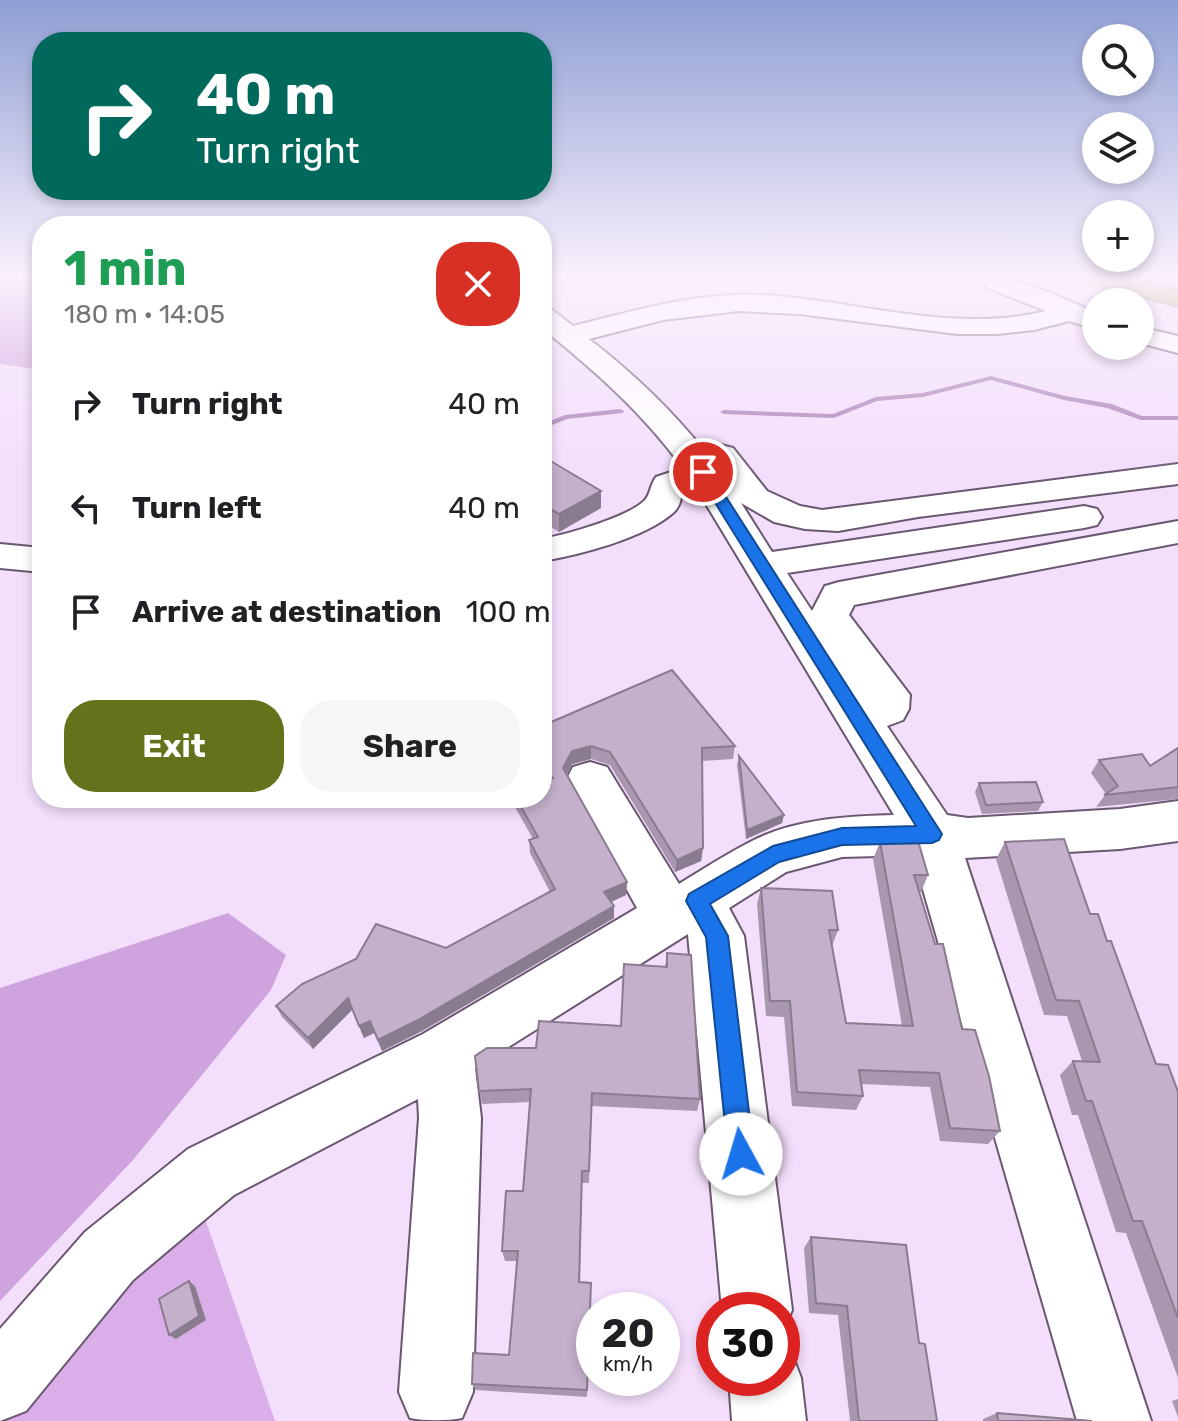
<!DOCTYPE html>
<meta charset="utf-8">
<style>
body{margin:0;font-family:Rubik,sans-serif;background:#f6f6f6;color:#202124;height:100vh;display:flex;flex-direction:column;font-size:30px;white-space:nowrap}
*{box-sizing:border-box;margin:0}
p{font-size:26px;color:#757577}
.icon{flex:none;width:44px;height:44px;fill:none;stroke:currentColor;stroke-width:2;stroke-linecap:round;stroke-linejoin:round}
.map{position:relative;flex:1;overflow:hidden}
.sheet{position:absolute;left:32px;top:216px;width:520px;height:592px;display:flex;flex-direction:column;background:#fff;border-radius:32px;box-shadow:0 4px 12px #0003}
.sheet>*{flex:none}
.top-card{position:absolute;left:32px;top:32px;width:520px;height:168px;border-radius:32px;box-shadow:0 4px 12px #0003;background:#00695c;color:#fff;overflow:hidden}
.tools{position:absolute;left:1082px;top:24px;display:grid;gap:16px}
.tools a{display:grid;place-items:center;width:72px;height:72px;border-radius:50%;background:#fff;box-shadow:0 4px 12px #0003;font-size:40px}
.speed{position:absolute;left:576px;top:1292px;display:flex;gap:16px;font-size:40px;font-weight:700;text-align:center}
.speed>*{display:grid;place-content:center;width:104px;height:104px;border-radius:50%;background:#fff;box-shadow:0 4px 12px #0003;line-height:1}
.speed small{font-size:20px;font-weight:400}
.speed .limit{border:12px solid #d22;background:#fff;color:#111}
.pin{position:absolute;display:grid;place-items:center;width:68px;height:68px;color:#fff;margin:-34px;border:4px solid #fff;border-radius:50%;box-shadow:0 2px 8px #0007}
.me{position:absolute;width:88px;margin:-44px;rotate:354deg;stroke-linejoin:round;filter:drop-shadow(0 0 6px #0008)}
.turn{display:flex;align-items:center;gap:28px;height:168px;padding:0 32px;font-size:36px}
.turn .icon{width:104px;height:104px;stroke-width:2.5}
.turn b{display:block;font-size:56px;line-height:68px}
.round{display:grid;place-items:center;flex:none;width:84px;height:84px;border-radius:32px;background:#f6f6f6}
.headline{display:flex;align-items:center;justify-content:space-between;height:136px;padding:0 32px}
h1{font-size:48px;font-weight:700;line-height:60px;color:#1e9e55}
.button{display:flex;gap:16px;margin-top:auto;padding:16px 32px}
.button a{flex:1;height:92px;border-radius:32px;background:#66711b;color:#fff;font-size:32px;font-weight:700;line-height:92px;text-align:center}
.button a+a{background:#f6f6f6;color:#202124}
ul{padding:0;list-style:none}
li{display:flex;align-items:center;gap:24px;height:104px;padding:0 32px}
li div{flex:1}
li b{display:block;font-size:30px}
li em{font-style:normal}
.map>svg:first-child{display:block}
</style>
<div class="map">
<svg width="1178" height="1421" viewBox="0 0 1178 1421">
<rect width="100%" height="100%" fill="#f3defb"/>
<path fill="#daafe9" d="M 720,277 L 979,277 L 980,279 L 826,285 Z
M 203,1213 L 275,1421 L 4,1421 L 45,1368 L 172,1236 Z"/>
<path fill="#cfa4de" d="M 0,277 L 42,277 L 42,370 L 0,364 Z
M 228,913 L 286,955 L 271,990 L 133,1160 L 0,1301 L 0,988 Z"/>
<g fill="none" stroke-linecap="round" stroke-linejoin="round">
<path fill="#a980b7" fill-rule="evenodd" d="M 991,376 L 1065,396 L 1112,404 L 1142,416 L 1178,416 L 1178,420 L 1141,420 L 1107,408 L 1064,400 L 991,380 L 923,397 L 877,401 L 834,418 L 724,414 L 720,412 L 724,410 L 833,414 L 876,397 L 923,393 Z
M 620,409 L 624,411 L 623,413 L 567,419 L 542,429 L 542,424 L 565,415 Z"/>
<g stroke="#6a5770" stroke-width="4">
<path id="minor" d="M 980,277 C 1021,277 1055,295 1092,311 L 1095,317 L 1092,323 L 1082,325 L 1069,321 L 1034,330 L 997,334 L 957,334 L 800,314 L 738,311 L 663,320 L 589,339 C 633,373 671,409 706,453 L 709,448 L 721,445 L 733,448 L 767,491 L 800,506 L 822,510 L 1178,464 L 1178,484 L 918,517 L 838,531 L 805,529 L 774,522 L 741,503 L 772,552 L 1084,506 L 1097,509 L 1102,517 L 1097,525 L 1084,528 L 787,573 L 812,611 L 825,586 L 839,582 L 1178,521 L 1178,543 L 854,605 L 849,615 L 910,695 L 909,709 L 903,720 L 887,726 L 947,815 L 968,818 L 1120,809 L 1178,801 L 1178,841 L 1120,849 L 965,858 L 1151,1421 L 1077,1421 L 913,855 L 842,857 L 786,872 L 729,908 L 744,936 L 792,1310 L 782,1334 L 782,1310 L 722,1310 L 688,934 L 475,1068 L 481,1118 L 473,1392 L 462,1418 C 448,1421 424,1421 410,1418 L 399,1392 L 419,1118 L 418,1099 L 234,1195 L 133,1280 L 26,1411 L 0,1421 L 0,1329 L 85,1232 L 188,1149 L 423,1034 L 637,908 L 566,780 L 573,767 L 590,762 L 607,767 L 679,884 C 703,869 728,853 754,840 C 796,819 849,816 894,815 L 695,486 L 683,490 C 681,498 680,507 673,513 C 644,538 580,555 542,561 L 542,539 C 565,535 629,517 645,500 C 650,495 651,483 656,477 L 683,468 C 641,411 596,372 542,328 L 542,307 L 551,309 L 573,326 C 636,310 700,291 766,295 C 857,301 956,334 1046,311 L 987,288 Z
M 1140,327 L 1178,336 L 1178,353 L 1140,343 Z
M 0,544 L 42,548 L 42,572 L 0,568 Z
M 782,1349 L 791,1352 L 801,1378 L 806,1421 L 732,1421 L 729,1378 L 782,1378 Z"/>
</g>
<g stroke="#747b3c" stroke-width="4">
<path id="highway" d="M 1085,277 L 1128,277 L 1178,290 L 1178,306 L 1089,282 Z"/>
</g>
<use href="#minor" fill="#fff" fill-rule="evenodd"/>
<use href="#highway" fill="#93a23c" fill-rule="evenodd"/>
</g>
<path fill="#a997af" d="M 542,464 L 601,508 L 559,532 L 542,521 Z
M 542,726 L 735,746 L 733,759 L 702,761 L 703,848 L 701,861 L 675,872 L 610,765 L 591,759 L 572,764 L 567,775 L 627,882 L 626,895 L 611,902 L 614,906 L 614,918 L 422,1031 L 382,1051 L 374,1033 L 364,1038 L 352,1010 L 313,1049 L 282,1017 L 276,1006 L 446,948 L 550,892 L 530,853 L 529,840 L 533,839 L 515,807 L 514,798 L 542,798 L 546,781 L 542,775 Z
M 1178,748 L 1178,799 L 1096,807 L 1106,794 L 1091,773 L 1099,760 L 1150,766 Z
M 739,756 L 782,823 L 746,839 L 737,765 Z
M 979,783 L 1043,802 L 1038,811 L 982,814 L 975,792 Z
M 880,842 L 928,875 L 921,892 L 919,892 L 962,1029 L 1000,1131 L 988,1144 L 940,1141 L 930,1087 L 862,1084 L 863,1096 L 856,1110 L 792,1106 L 784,1017 L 766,1016 L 757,904 L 761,888 L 838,930 L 832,946 L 846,1023 L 902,1026 L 873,859 Z
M 1005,842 L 1090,914 L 1107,941 L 1156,1064 L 1178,1092 L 1178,1378 L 1126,1233 L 1116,1232 L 1078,1115 L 1072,1115 L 1060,1075 L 1073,1061 L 1082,1061 L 1067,1016 L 1044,1015 L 996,859 Z
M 667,953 L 700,1099 L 697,1111 L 592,1106 L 589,1183 L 582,1183 L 580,1282 L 591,1283 L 587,1397 L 476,1390 L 472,1384 L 509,1355 L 517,1261 L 505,1261 L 502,1251 L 523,1191 L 530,1102 L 482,1104 L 479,1091 L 536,1048 L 621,1026 L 665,967 Z
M 811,1237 L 919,1343 L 937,1421 L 850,1421 L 838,1315 L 809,1313 L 804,1248 Z
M 1178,1399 L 1178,1417 L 1172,1401 Z
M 997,1413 L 1092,1421 L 983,1421 L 983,1419 Z"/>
<path fill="#8a7b8f" d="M 601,491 L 601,508 L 559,532 L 559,514 Z
M 591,746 L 591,759 L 572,764 L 563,781 L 563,768 L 572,751 Z
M 784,815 L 782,823 L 746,839 L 747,830 Z
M 703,848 L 701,861 L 675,872 L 677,860 Z
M 627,882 L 626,895 L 604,905 L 604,892 Z
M 614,906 L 614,918 L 422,1031 L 382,1051 L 378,1040 Z
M 348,998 L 352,1010 L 313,1049 L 308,1038 Z
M 370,1021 L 374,1033 L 364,1038 L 359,1026 Z
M 189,1281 L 195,1286 L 206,1320 L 176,1339 L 169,1335 Z"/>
<path fill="#c5b0cc" stroke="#8a7b8f" stroke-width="2" d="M 549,460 L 601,491 L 559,514 L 542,504 L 542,464 Z
M 672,670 L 735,746 L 702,748 L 703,848 L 677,860 L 610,752 L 591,746 L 572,751 L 563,768 L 627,882 L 604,892 L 614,906 L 418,1020 L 378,1040 L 370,1021 L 359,1026 L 348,998 L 308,1038 L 276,1006 L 302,984 L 356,959 L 376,924 L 446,948 L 555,889 L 529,840 L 538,837 L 516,798 L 542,798 L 542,782 L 553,778 L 542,763 L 542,726 Z
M 1178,748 L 1178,787 L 1104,795 L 1118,786 L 1099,760 L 1142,754 L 1150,766 Z
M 739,756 L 784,815 L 747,830 Z
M 1036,782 L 1043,802 L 986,805 L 979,783 Z
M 1064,839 L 1090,914 L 1098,914 L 1107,941 L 1111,941 L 1156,1064 L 1168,1065 L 1178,1092 L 1178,1318 L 1142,1221 L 1133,1221 L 1092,1101 L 1086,1101 L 1073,1061 L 1100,1062 L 1079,1001 L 1056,1000 L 1005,842 Z
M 915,841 L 919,844 L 928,875 L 914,875 L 935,944 L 943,944 L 962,1029 L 975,1030 L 989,1076 L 1000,1131 L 950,1128 L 939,1073 L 859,1070 L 863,1096 L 797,1092 L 790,1001 L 770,1001 L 761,888 L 832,891 L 838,930 L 829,930 L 846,1023 L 913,1026 L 880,842 Z
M 667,953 L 691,955 L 700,1099 L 592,1093 L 589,1171 L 582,1171 L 579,1282 L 591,1283 L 587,1390 L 472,1384 L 473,1353 L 509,1355 L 518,1251 L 502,1251 L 506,1191 L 523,1191 L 531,1089 L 479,1091 L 475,1056 L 487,1048 L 536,1048 L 539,1021 L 621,1026 L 624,964 L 667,967 Z
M 811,1237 L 906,1245 L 919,1343 L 925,1344 L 937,1421 L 859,1421 L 847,1306 L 816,1303 Z
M 189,1281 L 199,1316 L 169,1335 L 159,1299 Z
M 997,1413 L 1092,1421 L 998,1421 Z"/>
<linearGradient id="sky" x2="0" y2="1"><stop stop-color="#8f9fd4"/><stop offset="0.58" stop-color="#faf0fd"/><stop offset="1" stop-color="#faf0fd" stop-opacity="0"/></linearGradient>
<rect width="1178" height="476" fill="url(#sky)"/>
<path fill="#1a73e8" stroke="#114b97" stroke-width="2" d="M 703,467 L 710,472 L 942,834 L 939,840 L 932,843 L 842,845 L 779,862 L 710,904 L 728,936 L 754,1154 L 750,1163 L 741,1167 L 731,1163 L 728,1154 L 706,937 L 686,901 L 689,894 L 773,846 L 842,828 L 916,826 L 696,472 Z"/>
</svg>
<div class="tools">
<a><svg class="icon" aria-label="search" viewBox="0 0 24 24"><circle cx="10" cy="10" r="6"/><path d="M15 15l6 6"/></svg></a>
<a><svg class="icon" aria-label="layers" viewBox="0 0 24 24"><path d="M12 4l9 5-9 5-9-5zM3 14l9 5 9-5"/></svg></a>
<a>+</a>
<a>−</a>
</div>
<div class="speed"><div>20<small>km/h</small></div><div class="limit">30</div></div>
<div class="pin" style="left:703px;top:472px;background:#d93025"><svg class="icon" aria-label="arrive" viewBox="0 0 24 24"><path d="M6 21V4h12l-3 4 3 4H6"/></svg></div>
<svg class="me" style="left:741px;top:1154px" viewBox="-20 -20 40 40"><circle r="19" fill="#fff"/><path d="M0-13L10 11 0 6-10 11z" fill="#1a73e8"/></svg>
<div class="top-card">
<div class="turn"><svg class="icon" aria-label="right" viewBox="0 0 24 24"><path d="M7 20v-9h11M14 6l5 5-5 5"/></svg><div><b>40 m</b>Turn right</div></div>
</div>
<section class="sheet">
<div class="headline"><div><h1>1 min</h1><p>180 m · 14:05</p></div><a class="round" style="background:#d93025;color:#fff"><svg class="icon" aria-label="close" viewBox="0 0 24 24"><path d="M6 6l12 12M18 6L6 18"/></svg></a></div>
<ul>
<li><svg class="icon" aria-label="right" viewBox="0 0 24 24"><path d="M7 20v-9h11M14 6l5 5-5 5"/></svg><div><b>Turn right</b></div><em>40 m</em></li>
<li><svg class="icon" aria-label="left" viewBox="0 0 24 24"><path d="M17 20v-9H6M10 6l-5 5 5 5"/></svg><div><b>Turn left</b></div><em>40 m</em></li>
<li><svg class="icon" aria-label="arrive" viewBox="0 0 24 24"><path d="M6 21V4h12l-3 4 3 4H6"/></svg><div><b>Arrive at destination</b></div><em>100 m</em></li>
</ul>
<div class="button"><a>Exit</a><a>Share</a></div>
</section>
</div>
